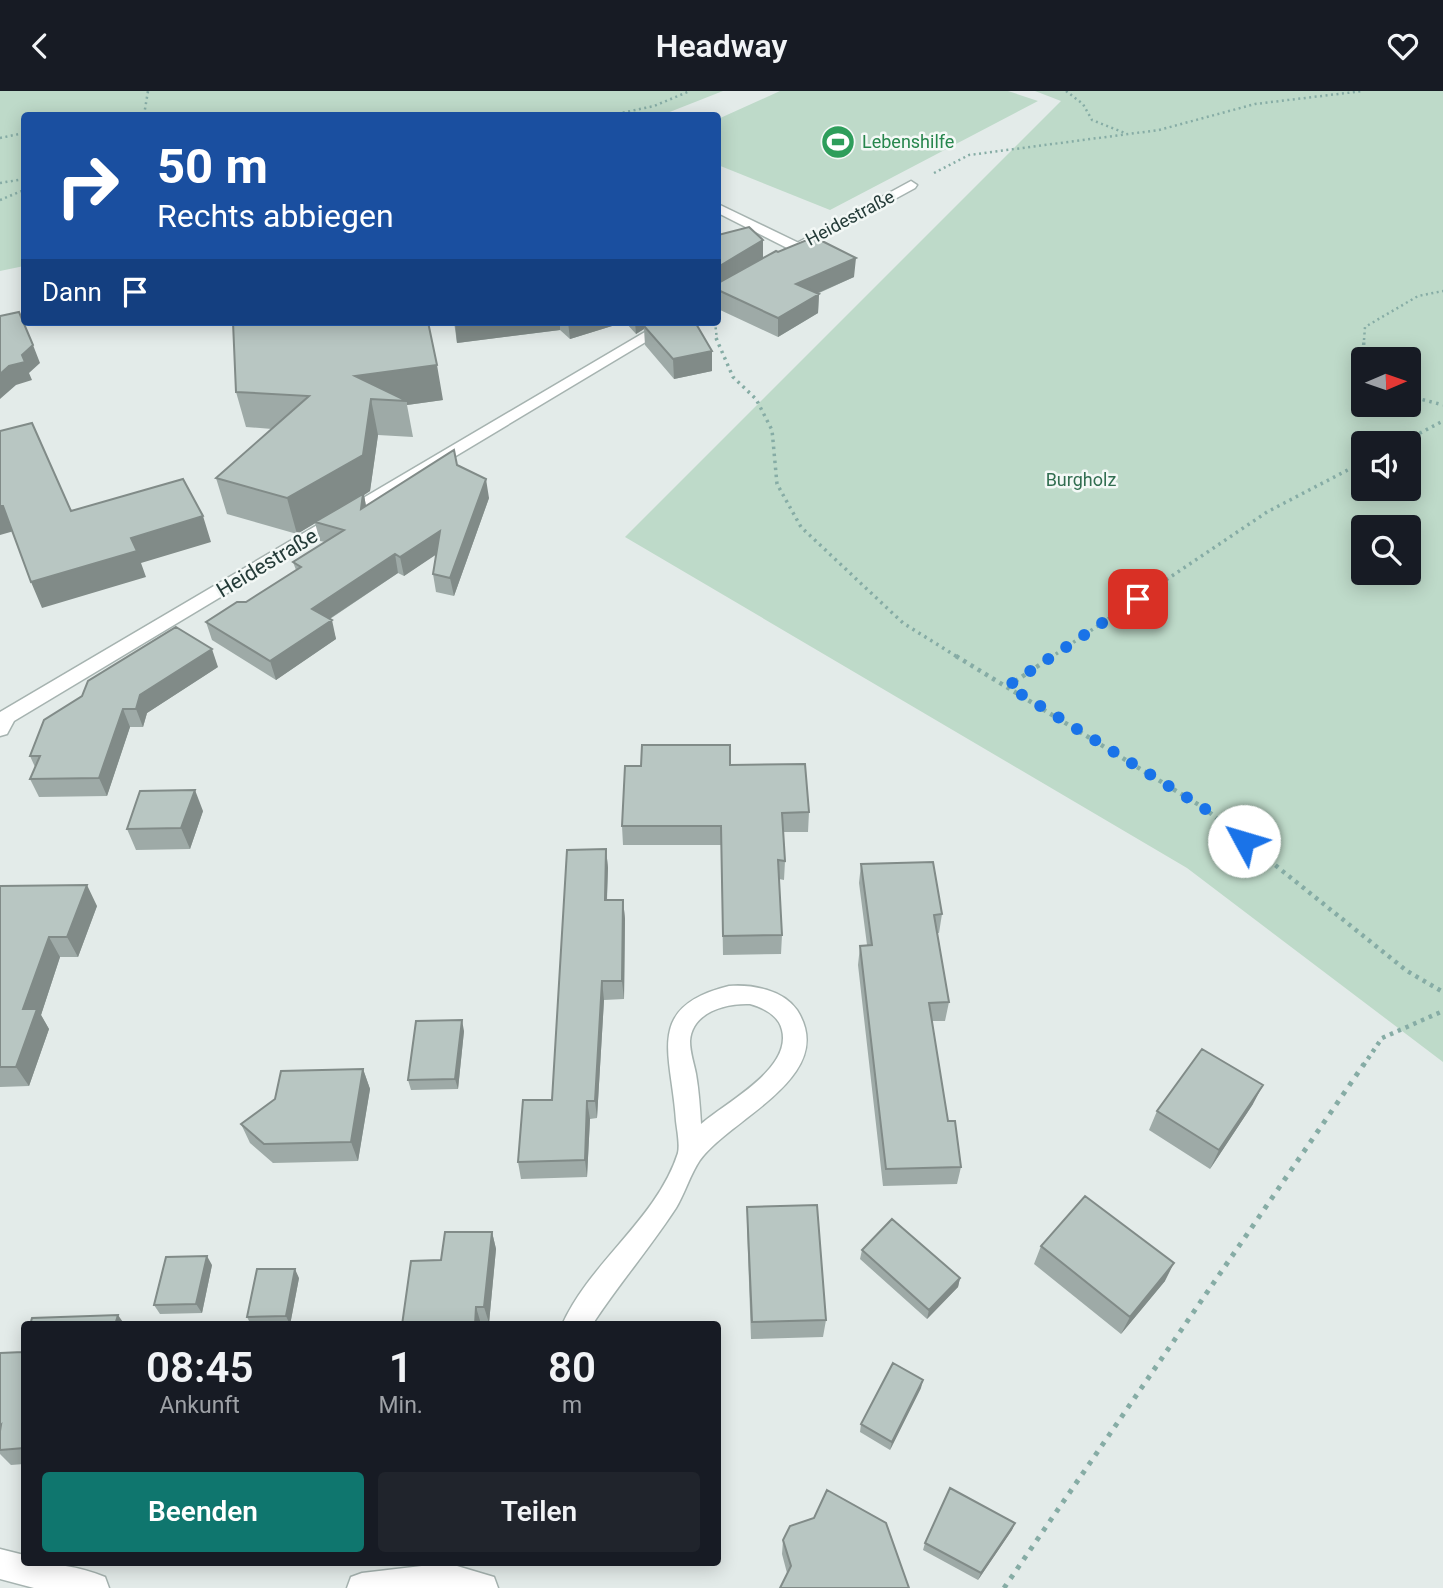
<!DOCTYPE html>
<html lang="de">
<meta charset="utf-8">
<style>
body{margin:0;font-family:Roboto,sans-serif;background:#20242c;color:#f1f3f6;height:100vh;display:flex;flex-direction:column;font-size:26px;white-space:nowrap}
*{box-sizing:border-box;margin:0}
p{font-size:23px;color:#9ea1a6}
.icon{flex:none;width:38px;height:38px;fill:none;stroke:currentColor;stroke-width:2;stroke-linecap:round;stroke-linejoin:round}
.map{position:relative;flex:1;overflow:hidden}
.drawer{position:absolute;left:21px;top:1230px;width:700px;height:245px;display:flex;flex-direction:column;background:#171b24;border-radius:7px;box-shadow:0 4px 18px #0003}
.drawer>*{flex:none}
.top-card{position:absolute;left:21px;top:21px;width:700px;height:214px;border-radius:7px;box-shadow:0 4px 18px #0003;background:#1a4fa0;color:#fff;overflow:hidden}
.needle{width:46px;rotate:88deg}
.buttons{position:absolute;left:1351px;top:256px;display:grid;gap:14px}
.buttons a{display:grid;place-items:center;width:70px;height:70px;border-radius:7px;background:#171b24;box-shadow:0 4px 18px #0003;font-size:35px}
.pin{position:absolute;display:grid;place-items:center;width:60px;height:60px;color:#fff;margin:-30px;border-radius:14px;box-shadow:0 4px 10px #0006}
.me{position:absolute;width:77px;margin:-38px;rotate:309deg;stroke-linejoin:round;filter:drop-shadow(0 0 5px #0008)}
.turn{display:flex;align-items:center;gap:24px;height:147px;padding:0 21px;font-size:32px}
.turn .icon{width:91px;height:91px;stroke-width:2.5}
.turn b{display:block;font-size:49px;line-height:60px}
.then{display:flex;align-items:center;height:66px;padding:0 21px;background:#0003;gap:14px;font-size:26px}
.eta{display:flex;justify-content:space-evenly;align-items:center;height:119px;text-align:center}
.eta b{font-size:42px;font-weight:600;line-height:49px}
.cta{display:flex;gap:14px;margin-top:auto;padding:14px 21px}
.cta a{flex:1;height:80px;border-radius:7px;background:#0f766e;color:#fff;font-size:28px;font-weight:600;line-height:80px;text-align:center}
.cta a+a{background:#20242c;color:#f1f3f6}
header{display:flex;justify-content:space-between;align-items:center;height:91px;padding:0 21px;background:#171b24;font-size:32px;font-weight:600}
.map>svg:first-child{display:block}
</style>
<header><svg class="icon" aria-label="back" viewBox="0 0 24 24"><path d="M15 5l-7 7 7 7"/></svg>Headway<svg class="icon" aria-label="heart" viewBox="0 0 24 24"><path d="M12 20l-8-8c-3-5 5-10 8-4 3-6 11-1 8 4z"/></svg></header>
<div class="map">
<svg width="1443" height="1497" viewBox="0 0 1443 1497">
<rect width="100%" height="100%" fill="#e3ebe9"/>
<path fill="#bedac9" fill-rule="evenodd" d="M 0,0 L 723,0 L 662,24 L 24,24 L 24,175 L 0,180 Z
M 780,0 L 1008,0 L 1038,10 L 830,119 L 718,74 L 718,28 Z
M 1035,0 L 1443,0 L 1443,971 L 1187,777 L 625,446 L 1061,10 ZM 1363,268 L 1409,268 L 1409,313 L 1363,313 ZM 1363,352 L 1409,352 L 1409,397 L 1363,397 ZM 1363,436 L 1409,436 L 1409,481 L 1363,481 Z"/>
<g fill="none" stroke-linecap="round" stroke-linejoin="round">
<g stroke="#a6b3b0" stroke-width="3">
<path id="service" d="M 718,113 L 801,153 L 803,156 L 796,160 L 791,159 L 718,122 Z"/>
</g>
<g stroke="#a6b3b0" stroke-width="3">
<path id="minor" d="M 911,90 L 917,94 L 915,97 L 796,162 L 786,162 L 784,159 Z
M 662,231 L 679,231 L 14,630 L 7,643 L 0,645 L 0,621 Z
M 729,895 C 752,893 783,899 797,919 C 839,985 732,1026 700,1069 C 690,1084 685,1102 676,1117 C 650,1157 618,1194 592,1234 L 562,1234 C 590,1171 657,1128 678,1062 C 680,1053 677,1039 676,1030 C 672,964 643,916 729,895 ZM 750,913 C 764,917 779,925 782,939 C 792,978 726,1011 701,1033 C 700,1017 699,1000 696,983 C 694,972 690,962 690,950 C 692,921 726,912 750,913 Z
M 0,1458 L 24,1464 L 24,1472 C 53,1472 79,1475 105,1486 L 109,1497 L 34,1497 L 0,1488 Z
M 447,1472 L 494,1486 L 498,1497 L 347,1497 L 351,1486 L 362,1482 Z"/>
</g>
<path stroke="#86aca5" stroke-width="2.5" stroke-dasharray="2 3.5" stroke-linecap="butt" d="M 1066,0 L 1083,13 L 1092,29 L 1125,42
M 144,24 L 148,0
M 612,24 L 654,15 L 690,0
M 0,47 L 24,42
M 934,82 L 969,64 L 1159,39 L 1255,13 L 1363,0
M 0,92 L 24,88
M 0,109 L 24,99
M 715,231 L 717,249
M 1364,249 L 1365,236 L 1418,205 L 1443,200"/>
<path stroke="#86aca5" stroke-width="3.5" stroke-dasharray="2.5 4.5" stroke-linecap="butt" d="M 716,247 L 733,286 L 756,308 L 772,339 L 777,393 L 801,436 L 903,532 L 959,567
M 1363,268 L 1364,247
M 1409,305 L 1443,314
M 1401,352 L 1443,330
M 1050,567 L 1267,421 L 1363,371"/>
<path stroke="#86aca5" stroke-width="4.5" stroke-dasharray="3.5 5" stroke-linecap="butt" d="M 956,565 L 1204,717 L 1407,880 L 1443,901
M 1008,595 L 1053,565
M 1363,975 L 1382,947 L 1443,920"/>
<path stroke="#86aca5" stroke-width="5" stroke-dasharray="4.5 7" stroke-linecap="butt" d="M 1004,1497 L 1364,973"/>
<use href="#service" fill="#fff" fill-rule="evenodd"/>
<use href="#minor" fill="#fff" fill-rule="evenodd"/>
</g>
<path fill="#9eaaa7" d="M 718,144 L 763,167 L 778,161 L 854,186 L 817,203 L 819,203 L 818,222 L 778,246 L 718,218 Z
M 454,231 L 695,231 L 712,280 L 674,288 L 645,254 L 644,238 L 636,243 L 625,231 L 570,248 L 560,239 L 457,252 Z
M 236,301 L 443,309 L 407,314 L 413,346 L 378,344 L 370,400 L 364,404 L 366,415 L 457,374 L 489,407 L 454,505 L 436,501 L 433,483 L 436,463 L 404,485 L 398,482 L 330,528 L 336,548 L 276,589 L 212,549 L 206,531 L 246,511 L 296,479 L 293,471 L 325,451 L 320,450 L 315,432 L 297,443 L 227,423 L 216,387 L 272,338 L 246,336 Z
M 218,576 L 147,622 L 143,636 L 130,636 L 107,705 L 39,706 L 30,688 L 35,676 L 30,665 L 44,629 Z
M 730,674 L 809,721 L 808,741 L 783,741 L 785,770 L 784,789 L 779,788 L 782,844 L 781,863 L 723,864 L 721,754 L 623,754 L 622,735 L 641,675 Z
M 203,720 L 190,758 L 136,759 L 127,738 Z
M 606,758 L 608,777 L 607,809 L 623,809 L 625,828 L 624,908 L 604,909 L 597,1027 L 590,1028 L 587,1086 L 521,1088 L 518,1071 L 552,1009 Z
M 861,773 L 942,823 L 939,842 L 937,842 L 949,911 L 945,930 L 932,930 L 948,1030 L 961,1076 L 957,1093 L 883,1095 L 858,874 L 860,855 L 867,854 L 859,792 Z
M 0,795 L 97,815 L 78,866 L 60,866 L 41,924 L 49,938 L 29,995 L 0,996 Z
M 464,940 L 458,998 L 411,999 L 408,989 Z
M 363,978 L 370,998 L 358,1070 L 273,1072 L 250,1052 L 241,1033 Z
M 1253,1013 L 1210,1078 L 1149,1039 L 1157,1020 Z
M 747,1116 L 826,1229 L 823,1246 L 751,1248 L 747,1135 Z
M 492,1141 L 496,1158 L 489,1232 L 481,1233 L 481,1234 L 402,1234 L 441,1169 Z
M 1041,1155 L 1165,1190 L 1121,1243 L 1034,1173 Z
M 862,1159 L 960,1187 L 958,1196 L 927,1228 L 860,1168 Z
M 212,1174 L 202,1222 L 160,1223 L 154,1214 Z
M 299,1187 L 290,1234 L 251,1234 L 247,1226 Z
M 24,1255 L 24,1373 L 11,1374 L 0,1363 L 0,1262 L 23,1261 Z
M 921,1297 L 890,1359 L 860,1341 L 861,1333 Z
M 1015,1432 L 1012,1439 L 978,1489 L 923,1459 L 925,1452 Z
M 783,1449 L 909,1497 L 787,1482 L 782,1463 Z"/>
<path fill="#818b88" d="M 763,149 L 763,167 L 718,195 L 718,176 Z
M 856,167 L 854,186 L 795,212 L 796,193 Z
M 819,203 L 818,222 L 778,246 L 778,227 Z
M 466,231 L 560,231 L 560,239 L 457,252 L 455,232 Z
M 568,231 L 625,231 L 570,248 Z
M 635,231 L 657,231 L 644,235 L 644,238 L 636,243 Z
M 33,254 L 40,272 L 29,282 L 32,289 L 16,294 L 0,308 L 0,283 Z
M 712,260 L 712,280 L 674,288 L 673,268 Z
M 437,274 L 443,309 L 407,314 L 407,310 L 371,308 L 378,344 L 370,400 L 364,404 L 367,421 L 361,418 L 363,404 L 297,443 L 287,407 L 355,285 Z
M 486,388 L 489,407 L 454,505 L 450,487 Z
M 0,415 L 3,415 L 14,440 L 0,444 Z
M 203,425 L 211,451 L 141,472 L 146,486 L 42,517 L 31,491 L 131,447 Z
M 440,440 L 443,459 L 404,485 L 400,466 Z
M 395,463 L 398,482 L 317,536 L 312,518 Z
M 332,529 L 336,548 L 276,589 L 270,570 Z
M 212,558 L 218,576 L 147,622 L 143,636 L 136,618 L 140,604 Z
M 123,618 L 130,636 L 107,705 L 99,687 Z
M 195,699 L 203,720 L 190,758 L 181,737 Z
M 606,758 L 608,777 L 606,828 L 605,809 Z
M 87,794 L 97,815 L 78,866 L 67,846 Z
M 623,809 L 625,828 L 624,908 L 622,890 Z
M 49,846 L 60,866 L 41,924 L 49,938 L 29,995 L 16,976 L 23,918 Z
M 602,890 L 604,909 L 597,1027 L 595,1010 Z
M 462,929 L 464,940 L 458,998 L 455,988 Z
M 363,978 L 370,998 L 358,1070 L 351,1051 Z
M 1263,994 L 1253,1013 L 1210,1078 L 1219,1059 Z
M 587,1010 L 590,1028 L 587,1086 L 585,1069 Z
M 492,1141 L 496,1158 L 489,1232 L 484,1216 Z
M 207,1165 L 212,1174 L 202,1222 L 196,1213 Z
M 1174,1172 L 1165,1190 L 1121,1243 L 1130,1226 Z
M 295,1178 L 299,1187 L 290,1234 L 286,1225 Z
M 960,1187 L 958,1196 L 927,1228 L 929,1219 Z
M 476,1216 L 481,1233 L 481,1234 L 475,1234 Z
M 118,1224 L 125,1234 L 115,1234 Z
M 923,1289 L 921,1297 L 890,1359 L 892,1351 Z
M 1015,1432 L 1012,1439 L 978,1489 L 981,1482 Z"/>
<path fill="#b8c6c2" stroke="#818b88" stroke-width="2" d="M 749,136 L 763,149 L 718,176 L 718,144 Z
M 814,146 L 856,167 L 796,193 L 819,203 L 778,227 L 718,199 L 718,192 L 776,160 L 778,161 Z
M 19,221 L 33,254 L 22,264 L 25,271 L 9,275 L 0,283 L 0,225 Z
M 233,231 L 428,231 L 437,274 L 355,285 L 407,310 L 371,308 L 363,364 L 287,407 L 216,387 L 309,305 L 236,301 Z
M 651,231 L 695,231 L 712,260 L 673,268 L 644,235 Z
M 32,332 L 71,420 L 183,388 L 203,425 L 131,447 L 137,460 L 31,491 L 3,415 L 0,415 L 0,340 Z
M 454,359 L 457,374 L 486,388 L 450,487 L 433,483 L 440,440 L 400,466 L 395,463 L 312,518 L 332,529 L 270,570 L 206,531 L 237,511 L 246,511 L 301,476 L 293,471 L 344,439 L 315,431 L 363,403 L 361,418 Z
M 176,536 L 212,558 L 140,604 L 136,618 L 123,618 L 99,687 L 30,688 L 40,665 L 30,665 L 44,629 L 82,605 L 88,590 Z
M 642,654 L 730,654 L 730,674 L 805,673 L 809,721 L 782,722 L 785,770 L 778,769 L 782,844 L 723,845 L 721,735 L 622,735 L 625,675 L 641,675 Z
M 195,699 L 181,737 L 127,738 L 140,700 Z
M 606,758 L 605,809 L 623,809 L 622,890 L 602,890 L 595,1010 L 587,1010 L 585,1069 L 518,1071 L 523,1009 L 552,1009 L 567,759 Z
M 933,771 L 942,823 L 934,824 L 949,911 L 929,912 L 948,1030 L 955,1030 L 961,1076 L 886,1078 L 860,855 L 872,854 L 861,773 Z
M 87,794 L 67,846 L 49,846 L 23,918 L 37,918 L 16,976 L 0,976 L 0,795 Z
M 462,929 L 455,988 L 408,989 L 416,930 Z
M 1202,958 L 1263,994 L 1219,1059 L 1157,1020 Z
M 363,978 L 351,1051 L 264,1053 L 241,1033 L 275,1008 L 281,980 Z
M 1085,1105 L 1174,1172 L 1130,1226 L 1041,1155 Z
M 817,1114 L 826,1229 L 752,1231 L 747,1116 Z
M 892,1128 L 960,1187 L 929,1219 L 862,1159 Z
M 445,1141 L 492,1141 L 484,1216 L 476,1216 L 475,1234 L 402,1234 L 411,1170 L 441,1169 Z
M 207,1165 L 196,1213 L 154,1214 L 166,1166 Z
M 257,1178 L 295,1178 L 286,1225 L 247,1226 Z
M 118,1224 L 115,1234 L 30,1234 L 32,1227 Z
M 24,1255 L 24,1357 L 0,1359 L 0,1340 L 1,1334 L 0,1335 L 0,1262 L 23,1261 Z
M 893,1272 L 923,1289 L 892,1351 L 861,1333 Z
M 950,1397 L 1015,1432 L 981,1482 L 925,1452 Z
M 827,1399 L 886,1432 L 909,1497 L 780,1497 L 791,1475 L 783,1449 L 790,1435 L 814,1427 Z"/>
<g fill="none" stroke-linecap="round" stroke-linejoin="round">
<path stroke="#1a73e8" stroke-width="12" stroke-dasharray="0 21.6" d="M 1138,508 L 1008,595 L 1204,717 L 1244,750"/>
</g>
<defs>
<g id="stadium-disc" transform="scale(1.75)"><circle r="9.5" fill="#2e9e5b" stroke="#f3f8f6"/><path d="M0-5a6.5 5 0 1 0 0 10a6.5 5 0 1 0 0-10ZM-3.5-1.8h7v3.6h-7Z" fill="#fff"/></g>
</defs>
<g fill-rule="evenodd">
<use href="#stadium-disc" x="838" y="51"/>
</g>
<g text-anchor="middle" stroke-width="5" stroke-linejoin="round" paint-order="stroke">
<g font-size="18" fill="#27864d" stroke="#f3f8f6" text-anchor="start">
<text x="862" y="57">Lebenshilfe</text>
</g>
<g font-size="18" fill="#243b38" stroke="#f3f8f6">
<text transform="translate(850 127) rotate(-28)" y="6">Heidestraße</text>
</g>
<g font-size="18" fill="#326e51" stroke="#f3f8f6">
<text x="1081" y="395">Burgholz</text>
</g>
<g font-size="21" fill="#243b38" stroke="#f3f8f6">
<text transform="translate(267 472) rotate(-31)" y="7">Heidestraße</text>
</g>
</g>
</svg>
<div class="buttons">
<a><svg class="needle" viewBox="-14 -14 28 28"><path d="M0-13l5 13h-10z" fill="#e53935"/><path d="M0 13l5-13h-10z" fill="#9ea1a6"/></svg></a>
<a><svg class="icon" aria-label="sound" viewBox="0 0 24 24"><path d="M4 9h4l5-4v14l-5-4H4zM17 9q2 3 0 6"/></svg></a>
<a><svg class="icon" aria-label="search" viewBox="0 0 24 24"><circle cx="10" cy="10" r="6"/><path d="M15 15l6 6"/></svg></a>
</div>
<div class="pin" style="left:1138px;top:508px;background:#d93025"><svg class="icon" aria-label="arrive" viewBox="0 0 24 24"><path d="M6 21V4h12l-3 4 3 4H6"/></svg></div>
<svg class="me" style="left:1244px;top:750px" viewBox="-20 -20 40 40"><circle r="19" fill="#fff"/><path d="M0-13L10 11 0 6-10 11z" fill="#1a73e8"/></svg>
<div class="top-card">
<div class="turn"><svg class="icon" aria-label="right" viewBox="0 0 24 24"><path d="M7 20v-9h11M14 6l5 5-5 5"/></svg><div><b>50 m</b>Rechts abbiegen</div></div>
<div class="then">Dann<svg class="icon" aria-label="arrive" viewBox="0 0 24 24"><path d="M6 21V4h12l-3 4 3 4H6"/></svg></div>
</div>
<section class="drawer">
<div class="eta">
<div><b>08:45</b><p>Ankunft</p></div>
<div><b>1</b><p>Min.</p></div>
<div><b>80</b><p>m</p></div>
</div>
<div class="cta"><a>Beenden</a><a>Teilen</a></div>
</section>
</div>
